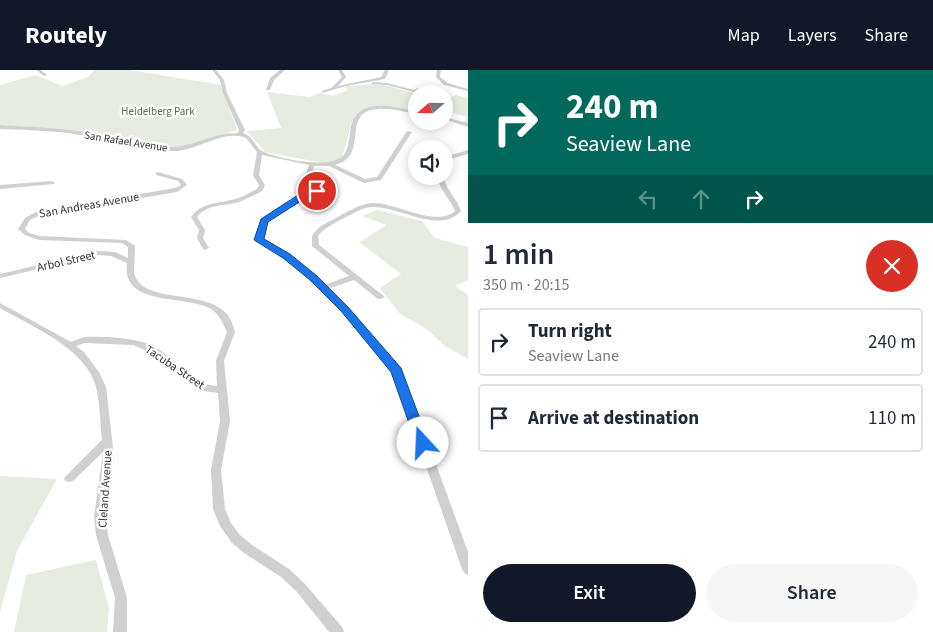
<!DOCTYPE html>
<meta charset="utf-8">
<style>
body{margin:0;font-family:"Source Sans 3",sans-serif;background:#f6f6f7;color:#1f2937;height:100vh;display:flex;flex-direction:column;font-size:19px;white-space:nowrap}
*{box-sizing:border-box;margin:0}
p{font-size:16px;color:#747a83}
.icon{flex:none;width:28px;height:28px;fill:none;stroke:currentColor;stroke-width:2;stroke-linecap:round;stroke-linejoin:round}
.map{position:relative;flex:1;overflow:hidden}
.side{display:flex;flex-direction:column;background:#fff;width:465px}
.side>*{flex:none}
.guide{background:#00695c;color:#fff;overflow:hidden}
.needle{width:32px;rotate:250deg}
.tools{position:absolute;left:408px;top:15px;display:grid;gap:10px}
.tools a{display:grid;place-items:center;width:45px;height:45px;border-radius:50%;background:#fff;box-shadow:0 2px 12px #0003;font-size:25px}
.pin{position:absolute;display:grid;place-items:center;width:42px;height:42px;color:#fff;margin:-21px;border:2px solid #fff;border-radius:50%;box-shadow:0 1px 5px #0007}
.me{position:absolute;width:55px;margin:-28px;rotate:340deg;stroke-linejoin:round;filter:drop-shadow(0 0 4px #0008)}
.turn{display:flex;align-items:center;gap:18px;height:105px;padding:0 15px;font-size:22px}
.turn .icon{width:65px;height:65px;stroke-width:2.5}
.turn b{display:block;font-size:35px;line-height:42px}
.lanes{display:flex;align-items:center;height:48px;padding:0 15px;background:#0003;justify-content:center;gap:25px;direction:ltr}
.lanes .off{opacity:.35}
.round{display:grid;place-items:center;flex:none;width:52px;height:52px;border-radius:26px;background:#f6f6f7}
.headline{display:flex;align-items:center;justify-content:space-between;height:85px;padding:0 15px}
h1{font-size:30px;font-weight:600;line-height:38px}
.cta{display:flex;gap:10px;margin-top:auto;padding:10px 15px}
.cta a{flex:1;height:58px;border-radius:30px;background:#111827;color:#fff;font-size:20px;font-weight:600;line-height:58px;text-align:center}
.cta a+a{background:#f6f6f7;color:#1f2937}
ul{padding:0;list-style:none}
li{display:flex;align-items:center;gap:15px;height:68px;margin:0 10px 8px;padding:0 5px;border:2px solid #e0e1e3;border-radius:5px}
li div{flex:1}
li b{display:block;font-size:19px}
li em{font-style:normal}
header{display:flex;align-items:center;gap:30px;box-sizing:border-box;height:70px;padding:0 25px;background:#111827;color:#fff}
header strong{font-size:24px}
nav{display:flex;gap:28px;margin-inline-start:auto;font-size:18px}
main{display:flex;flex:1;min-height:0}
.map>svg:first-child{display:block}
</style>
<header>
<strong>Routely</strong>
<nav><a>Map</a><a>Layers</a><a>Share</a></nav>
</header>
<main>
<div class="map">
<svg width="468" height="562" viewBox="0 0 468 562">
<rect width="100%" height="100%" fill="#fff"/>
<path fill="#e6ecdf" d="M 94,0 L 130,0 L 221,15 L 237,60 L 177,78 L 145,75 L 94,64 L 0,55 L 0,15 L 36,5 L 62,16 L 88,7 Z
M 374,14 L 386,15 L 417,24 L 416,42 C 392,38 359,27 350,58 C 347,68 345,78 342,88 L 328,94 L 265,82 L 247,61 L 281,58 L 267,22 L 310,27 L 320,23 L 333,26 L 348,20 L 344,17 L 348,16 Z
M 456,25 L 468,28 L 468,53 L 464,52 L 467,47 L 444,40 L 444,31 Z
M 377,140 L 422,151 L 435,168 L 468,177 L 468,210 L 455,216 L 468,225 L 468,289 L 445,276 L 424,257 L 400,244 L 380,218 L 401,204 L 359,172 L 387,155 L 362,146 Z
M 0,406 L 57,409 L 17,481 L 0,542 Z
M 96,490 L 109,538 L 107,562 L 14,562 L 26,505 Z"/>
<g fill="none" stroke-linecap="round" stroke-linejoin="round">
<path fill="#d0d0d0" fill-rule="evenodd" d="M 36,0 L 41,0 L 47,5 L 44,6 Z
M 212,0 L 216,0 L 224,10 L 227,23 L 245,60 L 243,63 C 255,68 254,76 262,81 C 277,89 336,101 345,83 C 350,75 349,63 352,53 C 361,27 396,37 416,42 L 416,44 C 404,42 391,38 378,39 C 348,41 360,67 351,84 C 347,90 342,93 335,95 L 365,109 L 377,107 L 407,61 L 412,62 L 381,110 L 364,113 L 329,96 L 314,96 L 310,109 L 321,117 L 322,118 L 319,122 L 303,128 L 267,152 L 263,168 L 306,197 L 324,215 L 349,206 L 312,176 L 312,166 C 318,156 326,153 336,148 C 347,142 359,134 372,133 C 395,132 436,158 455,141 C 450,128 439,120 437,106 L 443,106 C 446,120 457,128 461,141 C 440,165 399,136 372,137 C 361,137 350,146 340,150 C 332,155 324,158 318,166 L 319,175 L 323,178 L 385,227 L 381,229 L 378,229 L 354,210 L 328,219 L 348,237 L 402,301 L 468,482 L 468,505 L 464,503 L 462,499 L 393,302 L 342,241 L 300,201 L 256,169 L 262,150 L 299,126 L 315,120 L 316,118 L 304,110 L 309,95 L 262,85 L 259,105 L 265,115 L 262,121 C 255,125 247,129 239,132 C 225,136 207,134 197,147 L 205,160 L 203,168 L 209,178 L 205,180 L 203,179 L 197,168 L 199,160 L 191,147 C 202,132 218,134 235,129 C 243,127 250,122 257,119 L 259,115 L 253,105 L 257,82 L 246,68 C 224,59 199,80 176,81 C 147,81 120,71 92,67 C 62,61 31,60 0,59 L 0,55 C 31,57 62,58 92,63 C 117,68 142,76 167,77 C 192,78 214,62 238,63 L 239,60 L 223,23 L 220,10 Z
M 280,0 L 285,0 L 274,10 L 270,20 L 266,20 L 270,8 Z
M 338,0 L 342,0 L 346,7 L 338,16 L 381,7 L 385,0 L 389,0 L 385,9 L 346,16 L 322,23 L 322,21 L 331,18 L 342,7 Z
M 437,0 L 441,0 L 440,7 L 448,13 L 468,19 L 468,21 L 444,15 L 436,7 Z
M 373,12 L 387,13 L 414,20 L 418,18 L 420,19 L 414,22 L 387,15 L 371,14 Z
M 444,47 L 468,53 L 468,57 L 444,49 Z
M 468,80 L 468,84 L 444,91 L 444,87 Z
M 158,102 L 182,109 L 187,115 L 177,122 L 40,145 L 30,150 L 25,159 L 29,163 L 40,166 L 126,170 L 135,176 L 134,203 C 142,235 204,218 227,244 C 231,249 233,256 235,262 L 224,291 L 230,351 L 221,400 L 225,439 L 231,453 L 240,465 L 252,475 L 289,499 L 305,514 L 342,557 L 344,562 L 329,562 L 297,522 L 281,507 L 244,483 L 232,473 L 220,456 L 213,439 L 211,400 L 220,351 L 218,323 L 203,321 L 173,302 L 153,283 L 133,275 L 85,273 L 76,276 L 84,282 L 99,302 L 106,317 L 114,386 L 106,447 L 108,465 L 127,528 L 127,562 L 113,562 L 115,528 L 96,465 L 94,447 L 103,382 L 73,411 L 69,412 L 65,411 L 64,408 L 102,370 C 100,353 100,334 96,317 C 87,279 31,256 0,238 L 0,233 L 71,272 C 75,270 80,268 85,267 C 106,266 144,268 160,280 C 178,293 194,315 217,316 L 216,291 L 227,262 C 222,252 219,243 209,238 C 184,225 121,237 127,193 L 111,186 L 98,185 L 0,208 L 0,204 L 98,181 L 115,182 L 128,188 L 128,177 L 122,173 L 39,170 L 25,165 L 18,159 L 25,148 L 36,142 L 175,118 L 181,115 L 178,111 L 156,105 L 156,103 Z
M 52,111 L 55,113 L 54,114 L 0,119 L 0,115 Z"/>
</g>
<path fill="#1a73e8" stroke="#114b97" d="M 314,119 L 321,121 L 304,129 L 268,152 L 264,169 L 290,184 L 317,206 L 348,237 L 401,298 L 429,373 L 427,376 L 418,376 L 416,373 L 391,302 L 341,241 L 310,210 L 283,188 L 254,170 L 261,149 L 298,125 Z"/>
<g text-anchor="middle" stroke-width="5" stroke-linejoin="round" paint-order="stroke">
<g font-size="11" fill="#56703f" stroke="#fff">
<text x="158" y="45">Heidelberg Park</text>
</g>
<g font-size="11" fill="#333" stroke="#fff">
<text transform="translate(126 71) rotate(9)" y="4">San Rafael Avenue</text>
</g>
<g font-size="12" fill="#333" stroke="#fff">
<text transform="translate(89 135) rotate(-10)" y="4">San Andreas Avenue</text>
<text transform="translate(66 191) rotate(-13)" y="4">Arbol Street</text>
<text transform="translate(175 297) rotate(34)" y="4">Tacuba Street</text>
<text transform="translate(105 419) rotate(-86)" y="4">Cleland Avenue</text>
</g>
</g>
</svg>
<div class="tools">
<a><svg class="needle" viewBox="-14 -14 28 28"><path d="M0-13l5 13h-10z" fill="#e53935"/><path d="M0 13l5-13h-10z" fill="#747a83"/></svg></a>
<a><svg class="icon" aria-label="sound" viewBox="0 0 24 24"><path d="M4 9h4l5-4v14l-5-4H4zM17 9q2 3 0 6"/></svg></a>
</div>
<div class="pin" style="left:317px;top:121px;background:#d93025"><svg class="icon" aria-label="arrive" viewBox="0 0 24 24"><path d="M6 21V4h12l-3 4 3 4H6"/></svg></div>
<svg class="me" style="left:423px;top:373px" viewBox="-20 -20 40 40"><circle r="19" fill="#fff"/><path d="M0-13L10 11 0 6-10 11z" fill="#1a73e8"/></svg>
</div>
<section class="side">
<div class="guide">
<div class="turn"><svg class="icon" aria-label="right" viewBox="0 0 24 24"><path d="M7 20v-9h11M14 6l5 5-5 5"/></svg><div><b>240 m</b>Seaview Lane</div></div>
<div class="lanes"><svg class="icon off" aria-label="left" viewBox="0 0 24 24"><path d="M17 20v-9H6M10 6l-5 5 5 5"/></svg><svg class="icon off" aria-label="ahead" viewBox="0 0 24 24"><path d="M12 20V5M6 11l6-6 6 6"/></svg><svg class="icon" aria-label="right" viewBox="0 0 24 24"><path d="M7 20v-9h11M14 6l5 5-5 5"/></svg></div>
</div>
<div class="headline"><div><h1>1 min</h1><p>350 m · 20:15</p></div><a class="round" style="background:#d93025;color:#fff"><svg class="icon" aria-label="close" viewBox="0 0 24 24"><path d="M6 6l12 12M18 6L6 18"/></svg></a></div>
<ul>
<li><svg class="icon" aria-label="right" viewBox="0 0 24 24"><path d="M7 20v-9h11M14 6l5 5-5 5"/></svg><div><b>Turn right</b><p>Seaview Lane</p></div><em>240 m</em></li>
<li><svg class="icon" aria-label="arrive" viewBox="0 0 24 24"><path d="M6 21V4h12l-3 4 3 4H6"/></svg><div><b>Arrive at destination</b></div><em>110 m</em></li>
</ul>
<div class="cta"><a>Exit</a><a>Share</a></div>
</section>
</main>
